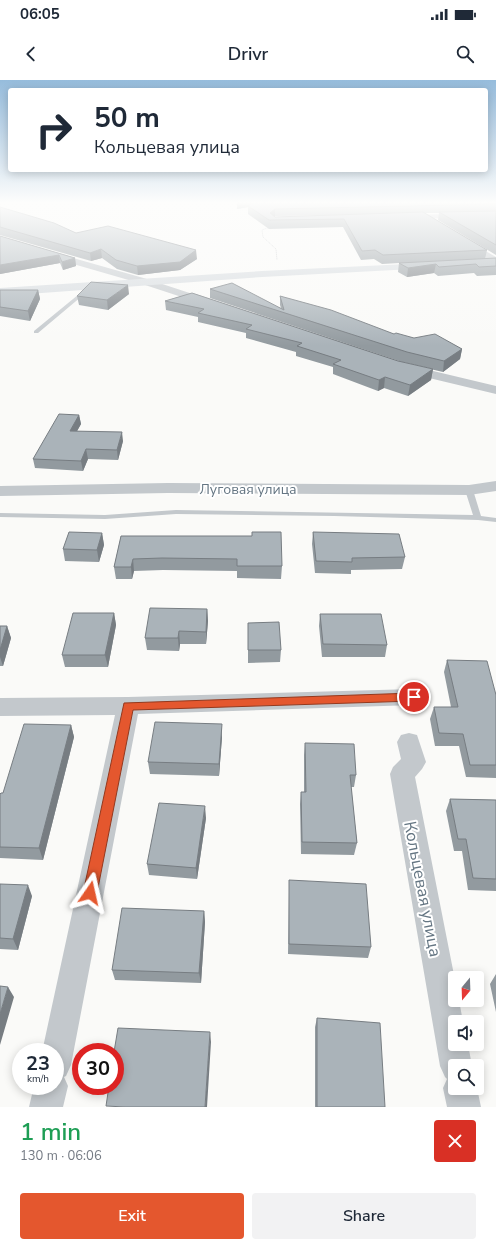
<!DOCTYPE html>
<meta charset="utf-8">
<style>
body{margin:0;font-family:"Nunito Sans",sans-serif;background:#f2f2f3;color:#1f2937;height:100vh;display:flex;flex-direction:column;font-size:15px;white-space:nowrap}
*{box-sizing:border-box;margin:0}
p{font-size:13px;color:#747a83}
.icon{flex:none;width:22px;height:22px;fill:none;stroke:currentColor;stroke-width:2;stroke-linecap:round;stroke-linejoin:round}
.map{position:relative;height:1027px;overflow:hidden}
.details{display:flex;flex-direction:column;background:#fff;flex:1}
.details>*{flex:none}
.banner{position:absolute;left:8px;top:8px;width:480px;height:84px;border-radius:4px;box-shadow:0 2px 10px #0003;background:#fff;color:#1f2937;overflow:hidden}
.needle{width:26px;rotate:199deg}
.fabs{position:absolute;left:448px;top:891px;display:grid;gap:8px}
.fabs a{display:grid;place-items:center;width:36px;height:36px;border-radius:4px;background:#fff;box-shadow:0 2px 10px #0003;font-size:20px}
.speed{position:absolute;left:12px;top:963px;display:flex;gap:8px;font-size:20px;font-weight:700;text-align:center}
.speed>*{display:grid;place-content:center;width:52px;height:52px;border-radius:50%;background:#fff;box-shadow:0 2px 10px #0003;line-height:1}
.speed small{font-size:10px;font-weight:400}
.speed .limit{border:6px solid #d22;background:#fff;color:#111}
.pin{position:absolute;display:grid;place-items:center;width:34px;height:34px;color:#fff;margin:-17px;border:2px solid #fff;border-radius:50%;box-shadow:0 1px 4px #0007}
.me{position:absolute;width:44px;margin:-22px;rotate:11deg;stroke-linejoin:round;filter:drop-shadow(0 0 3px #0008)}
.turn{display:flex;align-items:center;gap:14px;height:84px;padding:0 20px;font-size:18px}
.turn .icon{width:52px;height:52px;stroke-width:2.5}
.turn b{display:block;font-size:28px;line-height:34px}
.round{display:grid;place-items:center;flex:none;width:42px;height:42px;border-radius:4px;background:#f2f2f3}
.head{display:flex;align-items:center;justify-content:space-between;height:68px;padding:0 20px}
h1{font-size:24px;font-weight:600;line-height:30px;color:#1e9e55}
.button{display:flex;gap:8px;margin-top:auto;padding:8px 20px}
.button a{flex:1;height:46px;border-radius:4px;background:#e4572e;color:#fff;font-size:16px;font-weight:600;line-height:46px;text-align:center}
.button a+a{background:#f2f2f3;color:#1f2937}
.status{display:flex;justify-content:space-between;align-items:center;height:28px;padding:0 20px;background:#fff;direction:ltr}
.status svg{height:11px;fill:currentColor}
header{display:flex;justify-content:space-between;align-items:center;height:52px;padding:0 20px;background:#fff;font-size:18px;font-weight:600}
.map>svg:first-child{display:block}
</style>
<div class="status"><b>06:05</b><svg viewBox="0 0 49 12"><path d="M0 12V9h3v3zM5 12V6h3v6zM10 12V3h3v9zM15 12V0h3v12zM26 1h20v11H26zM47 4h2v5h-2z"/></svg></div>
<header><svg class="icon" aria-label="back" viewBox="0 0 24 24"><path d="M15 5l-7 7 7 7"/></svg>Drivr<svg class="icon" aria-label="search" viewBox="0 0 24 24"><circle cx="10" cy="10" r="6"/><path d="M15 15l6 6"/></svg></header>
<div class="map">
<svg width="496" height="1027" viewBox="0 0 496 1027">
<rect width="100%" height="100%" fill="#fafaf8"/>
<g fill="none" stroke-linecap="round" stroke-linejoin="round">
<path stroke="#bbbfc2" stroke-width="1" stroke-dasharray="1 1" stroke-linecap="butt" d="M 270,147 L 262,150 L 263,157 L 276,169 L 277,180"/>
<path fill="#c3c8cc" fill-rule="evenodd" d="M 84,210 L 88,211 L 38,253 L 34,253 L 34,251 Z
M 466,408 L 469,408 L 473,410 L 481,436 L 496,438 L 496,442 L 478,440 L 334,436 L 176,434 L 105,439 L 0,437 L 0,433 L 105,435 L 176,430 L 473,435 L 465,410 Z"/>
<path fill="#c3c8cc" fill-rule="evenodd" d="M 496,133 L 496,137 L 405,139 L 401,137 L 405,135 Z
M 463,158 L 496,177 L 496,184 L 460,163 L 459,161 L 460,159 Z
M 52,172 L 147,199 L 214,221 L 215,223 L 210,226 L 206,225 L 139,203 L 49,177 L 47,175 L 49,173 Z
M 408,285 L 496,306 L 496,314 L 404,292 L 402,289 L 404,286 Z
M 496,401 L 496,411 L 469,415 L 168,413 L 0,416 L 0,406 L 168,403 L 469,405 Z
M 414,609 L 422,611 L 425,617 L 422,623 L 414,625 L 138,634 L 71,985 L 66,996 L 64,997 L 68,1006 L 63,1027 L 29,1027 L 34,1006 L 55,1006 L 55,972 L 42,972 L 115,635 L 0,636 L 0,618 L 128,617 Z
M 409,653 L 417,655 L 426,682 L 422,689 L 415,697 L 455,900 L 455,920 L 459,920 L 463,942 L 455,942 L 455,964 L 468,964 L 472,986 L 455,986 L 455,1008 L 477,1008 L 481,1027 L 447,1027 L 443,1008 L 447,999 L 445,997 L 440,986 L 390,694 L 393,687 L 401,679 L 397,662 L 401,655 Z"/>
<path fill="#d6dbdf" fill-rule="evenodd" d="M 428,183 L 432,184 L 434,186 L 432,188 L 262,197 L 0,216 L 0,208 L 262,191 Z"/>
</g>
<path fill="#929a9f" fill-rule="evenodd" d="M 237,122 L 496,122 L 496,175 L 438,140 L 439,133 L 424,133 L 487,170 L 485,179 L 496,178 L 496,195 L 477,196 L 474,193 L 438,196 L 434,193 L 407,197 L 398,192 L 399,183 L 382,184 L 374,179 L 361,180 L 343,147 L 269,149 L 248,134 L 248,127 L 237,129 ZM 354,135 L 275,137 L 275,136 Z
M 0,126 L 0,127 L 76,153 L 197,179 L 180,190 L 138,195 L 117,189 L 102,178 L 91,181 L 0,155 Z
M 0,156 L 75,178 L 76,186 L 63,190 L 60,183 L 0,194 Z
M 210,209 L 281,228 L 280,225 L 280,216 L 394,254 L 462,269 L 460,279 L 443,292 L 405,283 L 210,218 Z
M 0,210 L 38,210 L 40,219 L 30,241 L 0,236 Z
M 192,213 L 398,281 L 433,289 L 431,300 L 408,316 L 384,308 L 378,311 L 333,294 L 333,287 L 296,276 L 296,272 L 246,258 L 246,253 L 198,242 L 198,237 L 166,230 L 165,221 Z
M 129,214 L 108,230 L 79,225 L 77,216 Z
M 79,335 L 81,344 L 77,351 L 123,361 L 118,380 L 88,379 L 83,391 L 35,388 L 33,379 Z
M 313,452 L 405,477 L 402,489 L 351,490 L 351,494 L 315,493 L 312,464 Z
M 102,453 L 104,465 L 99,482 L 65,481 L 63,469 Z
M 121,456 L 282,486 L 281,499 L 237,498 L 237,491 L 163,490 L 134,491 L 132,499 L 116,499 L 114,487 Z
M 207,529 L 208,541 L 206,564 L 180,564 L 179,571 L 147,570 L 145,558 Z
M 114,533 L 116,545 L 108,587 L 65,587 L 62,575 Z
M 320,534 L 387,565 L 385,577 L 322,577 L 319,546 Z
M 248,543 L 281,570 L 280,582 L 248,583 Z
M 0,546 L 7,546 L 11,558 L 3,586 L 0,586 Z
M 447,580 L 496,615 L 496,698 L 466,697 L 459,666 L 435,666 L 430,639 L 434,627 L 451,627 L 444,592 Z
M 71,645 L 74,657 L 43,780 L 0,778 L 0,714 L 3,713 Z
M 222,657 L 219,696 L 150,694 L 148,682 Z
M 305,663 L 356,695 L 354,707 L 351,707 L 357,763 L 354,775 L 301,774 L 300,724 L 301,712 L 304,712 L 304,675 Z
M 450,719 L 496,720 L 496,811 L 468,810 L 462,771 L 454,771 L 446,731 Z
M 206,738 L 197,799 L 149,795 L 147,784 Z
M 289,800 L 371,867 L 368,878 L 288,874 L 289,812 Z
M 0,804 L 32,816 L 18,870 L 0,869 Z
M 204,831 L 205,842 L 201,903 L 115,900 L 112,890 Z
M 496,894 L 496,932 L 490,904 Z
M 317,938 L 385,1027 L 315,1027 L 315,947 Z"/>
<path fill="#777d82" d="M 237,122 L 264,122 L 248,126 L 248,127 L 237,129 Z
M 275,129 L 275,136 L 270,141 L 270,133 Z
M 101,169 L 102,178 L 91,181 L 90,173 Z
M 196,170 L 197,179 L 180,190 L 138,195 L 137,186 Z
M 59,175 L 60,183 L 0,194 L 0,185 Z
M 75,178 L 76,186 L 63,190 L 62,182 Z
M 436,184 L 434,193 L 407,197 L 408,188 Z
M 128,205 L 129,214 L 108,230 L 107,220 Z
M 38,210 L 40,219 L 30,241 L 28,231 Z
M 462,269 L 460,279 L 443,292 L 444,281 Z
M 433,289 L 431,300 L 408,316 L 410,305 Z
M 385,297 L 384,308 L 378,311 L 379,300 Z
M 79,335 L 81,344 L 72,360 L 70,351 Z
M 122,352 L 123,361 L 118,380 L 117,370 Z
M 86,369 L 88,379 L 83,391 L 81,381 Z
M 102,453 L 104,465 L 99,482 L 97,470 Z
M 133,479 L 134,491 L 132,499 L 131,487 Z
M 207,529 L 208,541 L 206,564 L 206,552 Z
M 114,533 L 116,545 L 108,587 L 105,575 Z
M 7,546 L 11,558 L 3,586 L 0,577 L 0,570 Z
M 179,551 L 180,564 L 179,571 L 178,558 Z
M 222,644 L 222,657 L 219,696 L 219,684 Z
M 71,645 L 74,657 L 43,780 L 39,768 Z
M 205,726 L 206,738 L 197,799 L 196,788 Z
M 28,805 L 32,816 L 18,870 L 13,859 Z
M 204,831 L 205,842 L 201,903 L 199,893 Z
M 8,907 L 14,917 L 0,965 L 0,934 Z
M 210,952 L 211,962 L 207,1027 L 205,1027 Z"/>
<path fill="#aab3b9" stroke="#777d82" d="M 254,122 L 496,122 L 496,124 L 275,129 L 270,133 L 275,137 L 423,132 L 487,170 L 383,175 L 375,170 L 362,171 L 344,139 L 269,140 L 248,126 Z
M 0,127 L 54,143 L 76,153 L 108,146 L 196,170 L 180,182 L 137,186 L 116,180 L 101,169 L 90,173 L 0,147 Z
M 496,131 L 496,165 L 439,132 Z
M 0,156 L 75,178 L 62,182 L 59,175 L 0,185 Z
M 496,178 L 496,186 L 479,187 L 476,184 L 439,187 L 436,184 L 408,188 L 399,183 Z
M 91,202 L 128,205 L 107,220 L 77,216 Z
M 232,203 L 284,230 L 280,216 L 331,230 L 394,254 L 396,253 L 414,258 L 435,254 L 462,269 L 444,281 L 407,272 L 210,209 Z
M 0,210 L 38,210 L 28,231 L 0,227 Z
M 192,213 L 398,281 L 433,289 L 410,305 L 385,297 L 379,300 L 333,284 L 341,280 L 297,266 L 302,263 L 246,249 L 252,245 L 198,233 L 204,229 L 165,221 Z
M 59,334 L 79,335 L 70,351 L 122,352 L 117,370 L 86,369 L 81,381 L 33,379 Z
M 69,452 L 102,453 L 97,470 L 63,469 Z
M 252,452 L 281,452 L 282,486 L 237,486 L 237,479 L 162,478 L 133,479 L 131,487 L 114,487 L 121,456 L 252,456 Z
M 313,452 L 399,454 L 405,477 L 352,478 L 352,482 L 316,481 Z
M 150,528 L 207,529 L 206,552 L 179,551 L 178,558 L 145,558 Z
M 73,533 L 114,533 L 105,575 L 62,575 Z
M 320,534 L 381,534 L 387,565 L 323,564 Z
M 279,542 L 281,570 L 248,570 L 248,543 Z
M 0,546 L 7,546 L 0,570 Z
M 447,580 L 487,581 L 496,615 L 496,685 L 470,685 L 463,654 L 439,653 L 434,627 L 458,627 Z
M 155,642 L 222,644 L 219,684 L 148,682 Z
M 24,644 L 71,645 L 39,768 L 0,767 L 0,714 L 1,713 L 3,713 Z
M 305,663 L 354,664 L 356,695 L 350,695 L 357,763 L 302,762 L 301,712 L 306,712 Z
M 450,719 L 496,720 L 496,799 L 473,798 L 466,759 L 458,759 Z
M 159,723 L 205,726 L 196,788 L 147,784 Z
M 289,800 L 366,804 L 371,867 L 289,864 Z
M 0,804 L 28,805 L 13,859 L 0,858 Z
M 122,828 L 204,831 L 199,893 L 112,890 Z
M 0,906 L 8,907 L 0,934 Z
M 317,938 L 380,943 L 385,1027 L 317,1027 Z
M 118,948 L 210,952 L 205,1027 L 125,1027 L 106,1026 L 109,1006 L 115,1006 L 115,972 L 114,972 Z"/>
<linearGradient id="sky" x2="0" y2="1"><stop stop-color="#96bcdc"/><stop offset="0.46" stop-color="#fdfdfc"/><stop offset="1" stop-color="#fdfdfc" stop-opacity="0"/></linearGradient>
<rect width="496" height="266" fill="url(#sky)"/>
<path fill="#e4572e" stroke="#94391e" d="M 414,613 L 418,614 L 420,617 L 418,620 L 414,621 L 133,630 L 97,813 L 95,818 L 90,820 L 85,818 L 83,813 L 124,623 Z"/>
<g text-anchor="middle" stroke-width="4" stroke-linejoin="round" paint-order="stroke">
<g font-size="14" fill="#657683" stroke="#fff">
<text x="248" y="414">Луговая улица</text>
</g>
<g font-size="17" fill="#657683" stroke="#fff">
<text transform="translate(423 809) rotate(79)" y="6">Кольцевая улица</text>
</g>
</g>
</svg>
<div class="fabs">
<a><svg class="needle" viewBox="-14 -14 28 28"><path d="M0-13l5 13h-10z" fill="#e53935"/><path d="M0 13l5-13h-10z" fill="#747a83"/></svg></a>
<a><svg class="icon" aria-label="sound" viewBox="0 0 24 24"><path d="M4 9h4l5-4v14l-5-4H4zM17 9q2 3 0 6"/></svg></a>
<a><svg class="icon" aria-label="search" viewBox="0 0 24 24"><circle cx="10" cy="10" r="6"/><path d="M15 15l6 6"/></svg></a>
</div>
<div class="speed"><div>23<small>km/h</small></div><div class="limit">30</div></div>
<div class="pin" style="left:414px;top:617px;background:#d93025"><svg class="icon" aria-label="arrive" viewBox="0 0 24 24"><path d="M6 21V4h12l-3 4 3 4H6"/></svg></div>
<svg class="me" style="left:90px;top:813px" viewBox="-20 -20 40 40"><path d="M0-17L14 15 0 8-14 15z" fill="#e4572e" stroke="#fff" stroke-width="4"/></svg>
<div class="banner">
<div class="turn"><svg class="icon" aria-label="right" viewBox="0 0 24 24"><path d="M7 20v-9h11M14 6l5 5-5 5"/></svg><div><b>50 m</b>Кольцевая улица</div></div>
</div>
</div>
<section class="details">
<div class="head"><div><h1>1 min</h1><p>130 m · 06:06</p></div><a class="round" style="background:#d93025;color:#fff"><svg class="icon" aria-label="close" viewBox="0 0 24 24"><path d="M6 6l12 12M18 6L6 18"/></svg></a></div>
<div class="button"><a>Exit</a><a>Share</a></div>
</section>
